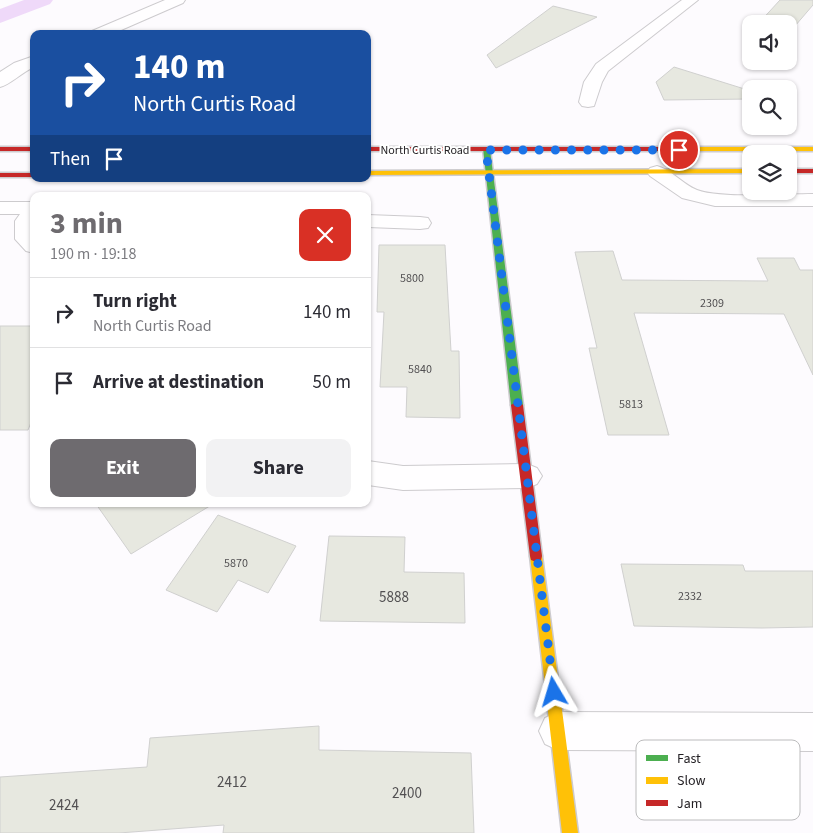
<!DOCTYPE html>
<meta charset="utf-8">
<style>
body{margin:0;font-family:"Source Sans 3",sans-serif;background:#f2f2f3;color:#2b2b33;height:100vh;display:flex;flex-direction:column;font-size:19px;white-space:nowrap}
*{box-sizing:border-box;margin:0}
p{font-size:16px;color:#7c7c81}
.icon{flex:none;width:28px;height:28px;fill:none;stroke:currentColor;stroke-width:2;stroke-linecap:round;stroke-linejoin:round}
.map{position:relative;flex:1;overflow:hidden}
.drawer{position:absolute;left:30px;top:192px;width:341px;height:315px;display:flex;flex-direction:column;background:#fff;border-radius:10px;box-shadow:0 1px 4px #0004}
.drawer>*{flex:none}
.banner{position:absolute;left:30px;top:30px;width:341px;height:152px;border-radius:10px;box-shadow:0 1px 4px #0004;background:#1a4fa0;color:#fff;overflow:hidden}
.buttons{position:absolute;left:742px;top:15px;display:grid;gap:10px}
.buttons a{display:grid;place-items:center;width:55px;height:55px;border-radius:10px;background:#fff;box-shadow:0 1px 4px #0004;font-size:25px}
.pin{position:absolute;display:grid;place-items:center;width:42px;height:42px;color:#fff;margin:-21px;border:2px solid #fff;border-radius:50%;box-shadow:0 1px 5px #0007}
.me{position:absolute;width:55px;margin:-28px;rotate:353deg;stroke-linejoin:round;filter:drop-shadow(0 0 4px #0008)}
.turn{display:flex;align-items:center;gap:18px;height:105px;padding:0 20px;font-size:22px}
.turn .icon{width:65px;height:65px;stroke-width:2.5}
.turn b{display:block;font-size:35px;line-height:42px}
.then{display:flex;align-items:center;height:48px;padding:0 20px;background:#0003;gap:10px;font-size:19px}
.round{display:grid;place-items:center;flex:none;width:52px;height:52px;border-radius:10px;background:#f2f2f3}
.headline{display:flex;align-items:center;justify-content:space-between;height:85px;padding:0 20px}
h1{font-size:30px;font-weight:700;line-height:38px;color:#6e6b6f}
.primary-button{display:flex;gap:10px;margin-top:auto;padding:10px 20px}
.primary-button a{flex:1;height:58px;border-radius:10px;background:#6e6b6f;color:#fff;font-size:20px;font-weight:700;line-height:58px;text-align:center}
.primary-button a+a{background:#f2f2f3;color:#2b2b33}
ul{padding:0;list-style:none}
li{display:flex;align-items:center;gap:15px;height:70px;padding:0 20px;border-top:1px solid #e1e1e2}
li div{flex:1}
li b{display:block;font-size:19px}
li em{font-style:normal}
.map>svg:first-child{display:block}
</style>
<div class="map">
<svg width="813" height="833" viewBox="0 0 813 833">
<rect width="100%" height="100%" fill="#fdfbfe"/>
<g fill="none" stroke-linecap="round" stroke-linejoin="round">
<path fill="#efd9f9" fill-rule="evenodd" d="M 24,0 L 53,0 L 50,4 L 0,23 L 0,9 Z"/>
</g>
<path fill="#e7e8e0" stroke="#d0d0cf" d="M 780,0 L 813,0 L 813,5 L 789,33 L 789,24 L 758,24 Z
M 553,6 L 597,17 L 496,68 L 487,55 Z
M 674,67 L 751,91 L 751,99 L 664,100 L 656,82 Z
M 379,245 L 445,245 L 451,351 L 459,351 L 460,418 L 406,417 L 407,387 L 380,387 L 384,312 L 377,312 Z
M 613,251 L 622,280 L 768,281 L 757,258 L 794,258 L 800,270 L 813,270 L 813,375 L 784,314 L 634,313 L 669,435 L 608,435 L 589,348 L 597,348 L 575,252 Z
M 0,326 L 34,326 L 34,415 L 28,430 L 0,430 Z
M 96,504 L 213,504 L 131,554 Z
M 218,515 L 296,546 L 268,593 L 238,580 L 217,612 L 166,590 Z
M 329,536 L 405,537 L 404,572 L 464,573 L 465,623 L 320,621 Z
M 621,564 L 743,565 L 745,571 L 813,571 L 813,627 L 762,628 L 634,626 Z
M 319,726 L 319,750 L 471,753 L 474,833 L 223,833 L 224,825 L 119,833 L 0,833 L 0,777 L 147,767 L 150,738 Z"/>
<g fill="none" stroke-linecap="round" stroke-linejoin="round">
<g stroke="#cdcbce" stroke-width="2">
<path id="street" d="M 165,0 L 185,0 L 183,3 L 112,34 L 90,34 L 92,31 Z
M 682,0 L 698,0 L 608,71 L 602,82 L 594,106 L 588,107 L 582,106 L 579,102 L 584,82 L 596,64 Z
M 34,56 L 34,67 C 22,72 10,85 0,87 L 0,72 L 14,63 Z
M 657,166 C 672,170 682,184 697,190 C 721,199 784,194 813,194 L 813,206 L 715,206 L 682,198 L 650,176 L 647,172 L 650,168 Z
M 0,202 L 34,202 L 34,253 L 26,251 L 15,239 L 15,221 L 20,214 L 0,214 Z
M 368,215 L 420,217 L 428,218 L 431,223 L 428,228 L 420,229 L 368,227 Z
M 368,461 L 403,466 L 527,464 L 537,468 L 542,476 L 537,484 L 527,488 L 403,490 L 368,485 Z
M 558,712 L 813,713 L 813,751 L 558,750 L 545,744 L 539,731 L 545,718 Z"/>
</g>
<g stroke="#cdcbce" stroke-width="3">
<path id="fast" d="M 483,148 L 490,150 L 523,405 L 517,409 L 511,405 Z"/>
</g>
<g stroke="#cdcbce" stroke-width="3">
<path id="slow" d="M 679,147 L 813,147 L 813,151 L 682,151 L 678,149 Z
M 751,169 L 751,173 L 368,175 L 368,171 Z
M 536,550 L 541,552 L 542,556 L 578,833 L 562,833 L 530,556 L 531,552 Z"/>
</g>
<g stroke="#cdcbce" stroke-width="3">
<path id="jam" d="M 0,147 L 34,147 L 34,151 L 0,151 Z
M 368,147 L 682,147 L 686,149 L 682,151 L 368,151 Z
M 789,169 L 813,169 L 813,173 L 789,173 Z
M 0,173 L 34,173 L 34,177 L 0,177 Z
M 517,401 L 523,405 L 542,556 L 541,560 L 536,562 L 531,560 L 530,556 L 511,405 Z"/>
</g>
<use href="#street" fill="#fffeff" fill-rule="evenodd"/>
<use href="#fast" fill="#4caf50" fill-rule="evenodd"/>
<use href="#slow" fill="#ffc107" fill-rule="evenodd"/>
<use href="#jam" fill="#c62828" fill-rule="evenodd"/>
</g>
<g fill="none" stroke-linecap="round" stroke-linejoin="round">
<path stroke="#1a73e8" stroke-width="9" stroke-dasharray="0 16.2" d="M 554,692 L 486,150 L 679,150"/>
</g>
<g text-anchor="middle" stroke-width="4" stroke-linejoin="round" paint-order="stroke">
<g font-size="12" fill="#211e22" stroke="#fff">
<text x="425" y="154">North Curtis Road</text>
</g>
<g font-size="12" fill="#525052">
<text x="412" y="282">5800</text>
<text x="712" y="307">2309</text>
<text x="420" y="373">5840</text>
<text x="631" y="408">5813</text>
<text x="236" y="567">5870</text>
<text x="690" y="600">2332</text>
</g>
<g font-size="15" fill="#525052">
<text x="394" y="602">5888</text>
<text x="232" y="787">2412</text>
<text x="407" y="798">2400</text>
<text x="64" y="810">2424</text>
</g>
</g>
<rect x="636" y="740" width="164" height="80" rx="8" fill="#fff" stroke="#bcbcbd" stroke-width="1"/>
<rect x="646" y="755" width="22" height="6" fill="#4caf50"/>
<rect x="646" y="777" width="22" height="7" fill="#ffc107"/>
<rect x="646" y="800" width="22" height="6" fill="#c62828"/>
<g font-size="14" fill="#211e22">
<text x="677" y="763">Fast</text>
<text x="677" y="785">Slow</text>
<text x="677" y="808">Jam</text>
</g>
</svg>
<div class="buttons">
<a><svg class="icon" aria-label="sound" viewBox="0 0 24 24"><path d="M4 9h4l5-4v14l-5-4H4zM17 9q2 3 0 6"/></svg></a>
<a><svg class="icon" aria-label="search" viewBox="0 0 24 24"><circle cx="10" cy="10" r="6"/><path d="M15 15l6 6"/></svg></a>
<a><svg class="icon" aria-label="layers" viewBox="0 0 24 24"><path d="M12 4l9 5-9 5-9-5zM3 14l9 5 9-5"/></svg></a>
</div>
<div class="pin" style="left:679px;top:150px;background:#d93025"><svg class="icon" aria-label="arrive" viewBox="0 0 24 24"><path d="M6 21V4h12l-3 4 3 4H6"/></svg></div>
<svg class="me" style="left:554px;top:692px" viewBox="-20 -20 40 40"><path d="M0-17L14 15 0 8-14 15z" fill="#1a73e8" stroke="#fff" stroke-width="4"/></svg>
<div class="banner">
<div class="turn"><svg class="icon" aria-label="right" viewBox="0 0 24 24"><path d="M7 20v-9h11M14 6l5 5-5 5"/></svg><div><b>140 m</b>North Curtis Road</div></div>
<div class="then">Then<svg class="icon" aria-label="arrive" viewBox="0 0 24 24"><path d="M6 21V4h12l-3 4 3 4H6"/></svg></div>
</div>
<section class="drawer">
<div class="headline"><div><h1>3 min</h1><p>190 m · 19:18</p></div><a class="round" style="background:#d93025;color:#fff"><svg class="icon" aria-label="close" viewBox="0 0 24 24"><path d="M6 6l12 12M18 6L6 18"/></svg></a></div>
<ul>
<li><svg class="icon" aria-label="right" viewBox="0 0 24 24"><path d="M7 20v-9h11M14 6l5 5-5 5"/></svg><div><b>Turn right</b><p>North Curtis Road</p></div><em>140 m</em></li>
<li><svg class="icon" aria-label="arrive" viewBox="0 0 24 24"><path d="M6 21V4h12l-3 4 3 4H6"/></svg><div><b>Arrive at destination</b></div><em>50 m</em></li>
</ul>
<div class="primary-button"><a>Exit</a><a>Share</a></div>
</section>
</div>
